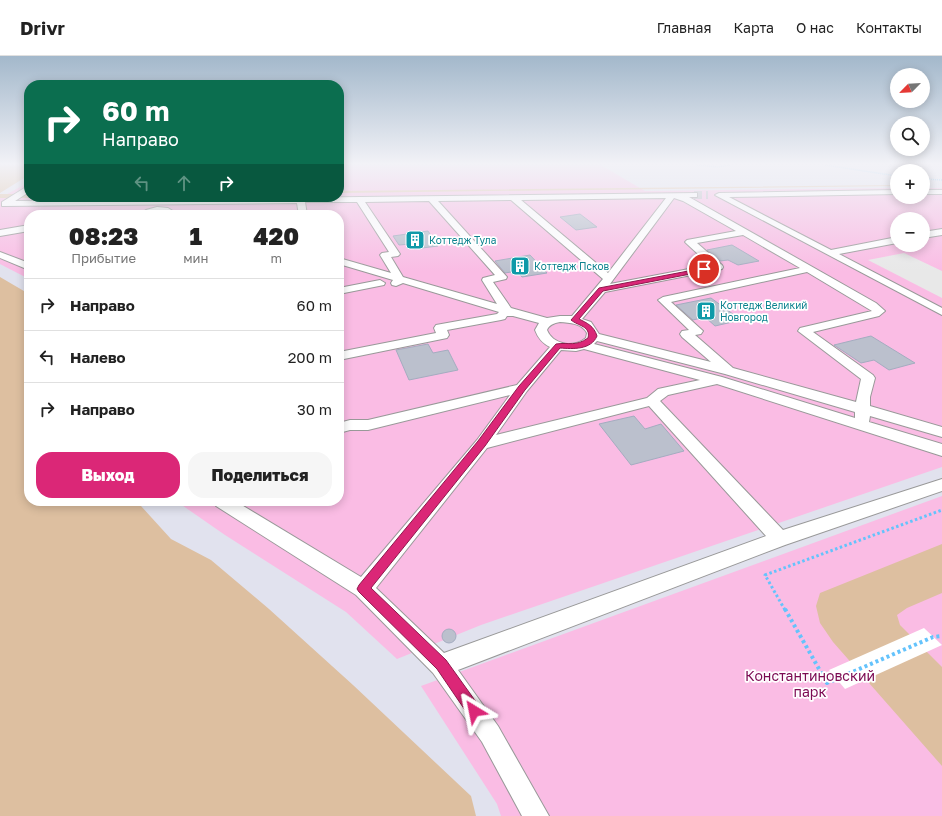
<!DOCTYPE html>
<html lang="ru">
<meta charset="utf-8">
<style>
body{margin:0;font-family:"Golos Text",sans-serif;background:#f6f6f6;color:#222;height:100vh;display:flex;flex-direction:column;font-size:15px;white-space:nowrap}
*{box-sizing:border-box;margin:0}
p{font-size:13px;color:#767676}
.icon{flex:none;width:22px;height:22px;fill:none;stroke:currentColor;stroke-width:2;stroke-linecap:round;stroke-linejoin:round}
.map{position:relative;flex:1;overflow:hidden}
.sheet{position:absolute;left:24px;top:154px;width:320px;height:296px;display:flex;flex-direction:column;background:#fff;border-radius:16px;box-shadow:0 2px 10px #0003}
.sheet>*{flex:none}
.top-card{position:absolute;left:24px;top:24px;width:320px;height:122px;border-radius:16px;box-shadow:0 2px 10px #0003;background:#0b6e4f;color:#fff;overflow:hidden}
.needle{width:26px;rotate:246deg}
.fabs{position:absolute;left:890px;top:12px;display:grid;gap:8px}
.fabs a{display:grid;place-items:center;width:40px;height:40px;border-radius:50%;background:#fff;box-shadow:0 2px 10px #0003;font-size:20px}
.pin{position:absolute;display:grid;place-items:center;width:34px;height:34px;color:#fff;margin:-17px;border:2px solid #fff;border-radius:50%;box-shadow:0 1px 4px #0007}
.me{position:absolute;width:44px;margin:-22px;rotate:325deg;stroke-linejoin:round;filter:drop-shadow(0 0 3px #0008)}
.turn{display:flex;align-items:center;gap:14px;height:84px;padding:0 12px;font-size:18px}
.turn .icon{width:52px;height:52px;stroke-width:2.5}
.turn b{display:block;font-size:28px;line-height:34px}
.lanes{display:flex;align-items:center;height:38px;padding:0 12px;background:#0003;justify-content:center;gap:20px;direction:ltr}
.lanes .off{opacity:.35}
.eta{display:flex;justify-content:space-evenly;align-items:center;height:68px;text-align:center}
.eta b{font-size:24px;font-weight:800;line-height:28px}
.button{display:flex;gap:8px;margin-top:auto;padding:8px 12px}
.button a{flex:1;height:46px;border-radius:16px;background:#db2777;color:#fff;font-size:16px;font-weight:800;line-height:46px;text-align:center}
.button a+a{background:#f6f6f6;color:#222}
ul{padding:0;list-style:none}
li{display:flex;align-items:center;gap:12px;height:52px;padding:0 12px;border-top:1px solid #e0e0e0}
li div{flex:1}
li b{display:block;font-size:15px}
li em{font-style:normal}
header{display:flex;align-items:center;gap:24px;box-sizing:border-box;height:56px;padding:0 20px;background:#fff;border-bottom:1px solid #e0e0e0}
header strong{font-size:19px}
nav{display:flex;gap:22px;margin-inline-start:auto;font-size:14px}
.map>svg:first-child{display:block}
</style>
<header>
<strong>Drivr</strong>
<nav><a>Главная</a><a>Карта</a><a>О нас</a><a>Контакты</a></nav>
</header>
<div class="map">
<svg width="942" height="760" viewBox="0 0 942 760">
<rect width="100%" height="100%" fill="#e1e2ee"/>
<path fill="#fabce4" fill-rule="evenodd" d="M 339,109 L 601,109 L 645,135 L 897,132 L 897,141 L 923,141 L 923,132 L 942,132 L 942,411 L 481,569 L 397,603 L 346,556 L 225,479 L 176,445 L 339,445 L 339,159 L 29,159 L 29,223 L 0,208 L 0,142 L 29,126 L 29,141 L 339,141 ZM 897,163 L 923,163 L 923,189 L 897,189 Z
M 942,440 L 942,760 L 501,760 L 497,748 L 421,630 Z"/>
<path fill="#e8e8e8" d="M 904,197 L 942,215 L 942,242 L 868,204 Z"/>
<path fill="#ddbfa0" d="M 0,109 L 29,109 L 29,119 L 0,137 Z
M 897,129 L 897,130 L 339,137 L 339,135 Z
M 0,221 L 29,238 L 29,445 L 140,445 L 141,450 L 171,483 L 211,504 L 269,553 L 353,629 L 471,740 L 476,760 L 0,760 Z
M 942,488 L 942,537 L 907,552 L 897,559 L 900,569 L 942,611 L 942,710 L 833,586 L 820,567 L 816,550 L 820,537 Z"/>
<path fill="#fff" d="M 924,572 L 942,589 L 845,633 L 829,614 Z"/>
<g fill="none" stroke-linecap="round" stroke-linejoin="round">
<path fill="#ddbfa0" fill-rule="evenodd" d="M 0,138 L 29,138 L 29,141 L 32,141 L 29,142 L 0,142 Z"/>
</g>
<path fill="#bbc0cd" stroke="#a4acc0" d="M 580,158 L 597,171 L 576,174 L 560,161 Z
M 428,175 L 438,190 L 414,193 L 411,188 L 399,189 L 393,180 Z
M 732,189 L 759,205 L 738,209 L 728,204 L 720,205 L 707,194 Z
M 530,199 L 547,217 L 522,221 L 517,215 L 505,217 L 495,205 Z
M 711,242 L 741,264 L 715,270 L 705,261 L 693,264 L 676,249 Z
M 871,280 L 915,307 L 889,314 L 874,304 L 861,307 L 834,289 Z
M 428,288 L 433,297 L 448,294 L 458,314 L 409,324 L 396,294 Z
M 634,360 L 645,373 L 661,368 L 684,395 L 631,409 L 599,368 Z
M442 580a7 7 0 1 1 14 0a7 7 0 1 1-14 0Z"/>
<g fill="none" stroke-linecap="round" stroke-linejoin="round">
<path stroke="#babac4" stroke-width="8" stroke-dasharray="8 4" stroke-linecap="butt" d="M 694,139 L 708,139"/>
<g stroke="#999" stroke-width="2">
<path id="minor" d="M 26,131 L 29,131 L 29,136 L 15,145 L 697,137 L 697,141 L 689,141 L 876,247 L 885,255 L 879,260 L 813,276 L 873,319 L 875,322 L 870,341 L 870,350 L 942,371 L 942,381 L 870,360 L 869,366 L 942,388 L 942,400 L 717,328 L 668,339 L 660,345 L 783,474 L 942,423 L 942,435 L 785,489 L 458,614 L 498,670 L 549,760 L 522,760 L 482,686 L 433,617 L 356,539 L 216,450 L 214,445 L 235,445 L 361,521 L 477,384 L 510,339 L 368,374 L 350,374 L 339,377 L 339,367 L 350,364 L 368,364 L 517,329 L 550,291 C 542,287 538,282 535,274 L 539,267 L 513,260 L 507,260 L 505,263 L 501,264 L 447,274 L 449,279 L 447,282 L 339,304 L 339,296 L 436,277 L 434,272 L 436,269 L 497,258 L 499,256 L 403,227 L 396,230 L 392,229 L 391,227 L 393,224 L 339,208 L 339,202 L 391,217 L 380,199 L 382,197 L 389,196 L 357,146 L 305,146 L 307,159 L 299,159 L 297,147 L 2,150 L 2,146 ZM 666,142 L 608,217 L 521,144 ZM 674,142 L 683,145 L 736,175 L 687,184 L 685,186 L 687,188 L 710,209 L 610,228 ZM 511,144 L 603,223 L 572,260 L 560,260 L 547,262 L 511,252 L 493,226 L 506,223 L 507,221 L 438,145 ZM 429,145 L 495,219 L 483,222 L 482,224 L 497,248 L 403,221 L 391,201 L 398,200 L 400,198 L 365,146 ZM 743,179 L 800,212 L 663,241 L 658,244 L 689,274 L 682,275 L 680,278 L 682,281 L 711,306 L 599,278 L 591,266 L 582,263 L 605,236 L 722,213 L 723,211 L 722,209 L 697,187 ZM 807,216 L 872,255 L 800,272 L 798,275 L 861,323 L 856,346 L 733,312 L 695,279 L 701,278 L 703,275 L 671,246 ZM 560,266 C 570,267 582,267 587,277 L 586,282 C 574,292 553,289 547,274 C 549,269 554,267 560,266 ZM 597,285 L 725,318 L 855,356 L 855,362 L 722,321 L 594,288 ZM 584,293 L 700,324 L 658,333 L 647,342 L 496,379 L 527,335 L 561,294 L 576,295 ZM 649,350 L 766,480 L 444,597 L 376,532 L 487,392 Z
M 897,134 L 897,138 L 729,141 L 831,194 L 897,181 L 897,187 L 839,198 L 942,252 L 942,259 L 715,139 L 719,137 Z
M 923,134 L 942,134 L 942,138 L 923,138 Z
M 157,151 L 168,152 L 176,157 L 175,159 L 167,159 L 166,157 C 156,155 147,159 138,159 L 146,154 Z
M 29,169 L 29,175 L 0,180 L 0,174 Z
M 942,173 L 942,179 L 923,182 L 923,176 Z
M 0,196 L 29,207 L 29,214 L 0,202 Z
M 380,224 L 385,227 L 384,229 L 339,238 L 339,232 Z"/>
</g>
<path stroke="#64c3fc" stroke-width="1.5" stroke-dasharray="1 1" stroke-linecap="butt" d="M 697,109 L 718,111 L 730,109
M 825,109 L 897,120
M 923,123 L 942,124"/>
<path stroke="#64c3fc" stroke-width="3" stroke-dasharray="2.5 2.5" stroke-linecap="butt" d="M 785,554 L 765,519 L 942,454"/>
<path stroke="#64c3fc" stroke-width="4" stroke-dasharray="3 3" stroke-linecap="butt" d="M 785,553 L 827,627 L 933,581 L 942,580"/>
<use href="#minor" fill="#fff" fill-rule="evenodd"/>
</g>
<linearGradient id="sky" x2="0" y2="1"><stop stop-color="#a3b8cb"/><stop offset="0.5" stop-color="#f2f2f7"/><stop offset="1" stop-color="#f2f2f7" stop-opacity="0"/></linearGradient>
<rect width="942" height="216" fill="url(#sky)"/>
<path fill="#db2777" stroke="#8e194d" d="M 704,212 L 707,213 L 706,215 L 603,235 L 579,263 C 587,267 594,270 597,280 C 591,294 573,293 560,292 L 525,334 L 485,390 L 371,532 L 446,604 L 479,650 L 481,655 L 479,660 L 474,662 L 469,660 L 437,613 L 359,536 L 357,533 L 359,529 L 478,385 L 519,330 L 556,288 C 570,286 575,291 588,282 C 591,270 578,270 571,264 L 599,232 Z"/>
<defs>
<g id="building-square" transform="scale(1)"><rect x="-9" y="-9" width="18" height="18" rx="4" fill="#0f9aa8" stroke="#fff"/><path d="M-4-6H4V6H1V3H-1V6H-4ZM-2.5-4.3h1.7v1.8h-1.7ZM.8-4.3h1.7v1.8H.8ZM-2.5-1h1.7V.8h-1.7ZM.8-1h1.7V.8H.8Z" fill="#fff"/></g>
</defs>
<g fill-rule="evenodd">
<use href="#building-square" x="415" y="184"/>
<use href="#building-square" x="520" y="210"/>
<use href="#building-square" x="706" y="255"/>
</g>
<g text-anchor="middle" stroke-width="3.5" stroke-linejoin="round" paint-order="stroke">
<g font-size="10" fill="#0d838f" stroke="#fff" text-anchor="start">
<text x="429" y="188">Коттедж Тула</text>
<text x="534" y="214">Коттедж Псков</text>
<text x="720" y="253">Коттедж Великий<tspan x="720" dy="12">Новгород</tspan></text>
</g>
<g font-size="14" fill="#7b0952" stroke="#fff">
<text x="810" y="625">Константиновский<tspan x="810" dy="16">парк</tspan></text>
</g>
</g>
</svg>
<div class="fabs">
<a><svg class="needle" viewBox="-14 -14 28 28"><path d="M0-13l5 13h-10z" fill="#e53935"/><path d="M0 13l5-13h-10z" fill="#767676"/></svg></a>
<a><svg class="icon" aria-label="search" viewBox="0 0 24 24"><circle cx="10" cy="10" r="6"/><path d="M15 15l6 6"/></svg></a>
<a>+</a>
<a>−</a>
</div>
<div class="pin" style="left:704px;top:213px;background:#d93025"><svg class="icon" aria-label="arrive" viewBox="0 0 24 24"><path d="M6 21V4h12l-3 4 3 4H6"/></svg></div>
<svg class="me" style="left:474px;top:655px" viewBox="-20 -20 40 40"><path d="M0-17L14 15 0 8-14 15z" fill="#db2777" stroke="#fff" stroke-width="4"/></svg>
<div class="top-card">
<div class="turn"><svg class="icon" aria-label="right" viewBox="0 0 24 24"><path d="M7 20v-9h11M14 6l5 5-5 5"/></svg><div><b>60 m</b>Направо</div></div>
<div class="lanes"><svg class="icon off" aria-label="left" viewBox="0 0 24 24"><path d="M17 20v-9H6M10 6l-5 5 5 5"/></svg><svg class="icon off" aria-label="ahead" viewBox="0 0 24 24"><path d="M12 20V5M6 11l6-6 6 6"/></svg><svg class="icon" aria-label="right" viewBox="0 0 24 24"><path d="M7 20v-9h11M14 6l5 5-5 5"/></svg></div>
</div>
<section class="sheet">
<div class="eta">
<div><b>08:23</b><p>Прибытие</p></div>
<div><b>1</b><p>мин</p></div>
<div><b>420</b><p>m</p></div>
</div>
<ul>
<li><svg class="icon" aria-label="right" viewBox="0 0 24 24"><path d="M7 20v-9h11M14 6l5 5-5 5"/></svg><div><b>Направо</b></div><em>60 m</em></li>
<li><svg class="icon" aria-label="left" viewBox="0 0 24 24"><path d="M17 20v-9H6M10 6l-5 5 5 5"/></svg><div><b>Налево</b></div><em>200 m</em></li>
<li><svg class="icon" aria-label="right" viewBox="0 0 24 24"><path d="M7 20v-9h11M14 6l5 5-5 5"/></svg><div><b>Направо</b></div><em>30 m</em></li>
</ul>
<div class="button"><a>Выход</a><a>Поделиться</a></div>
</section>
</div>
